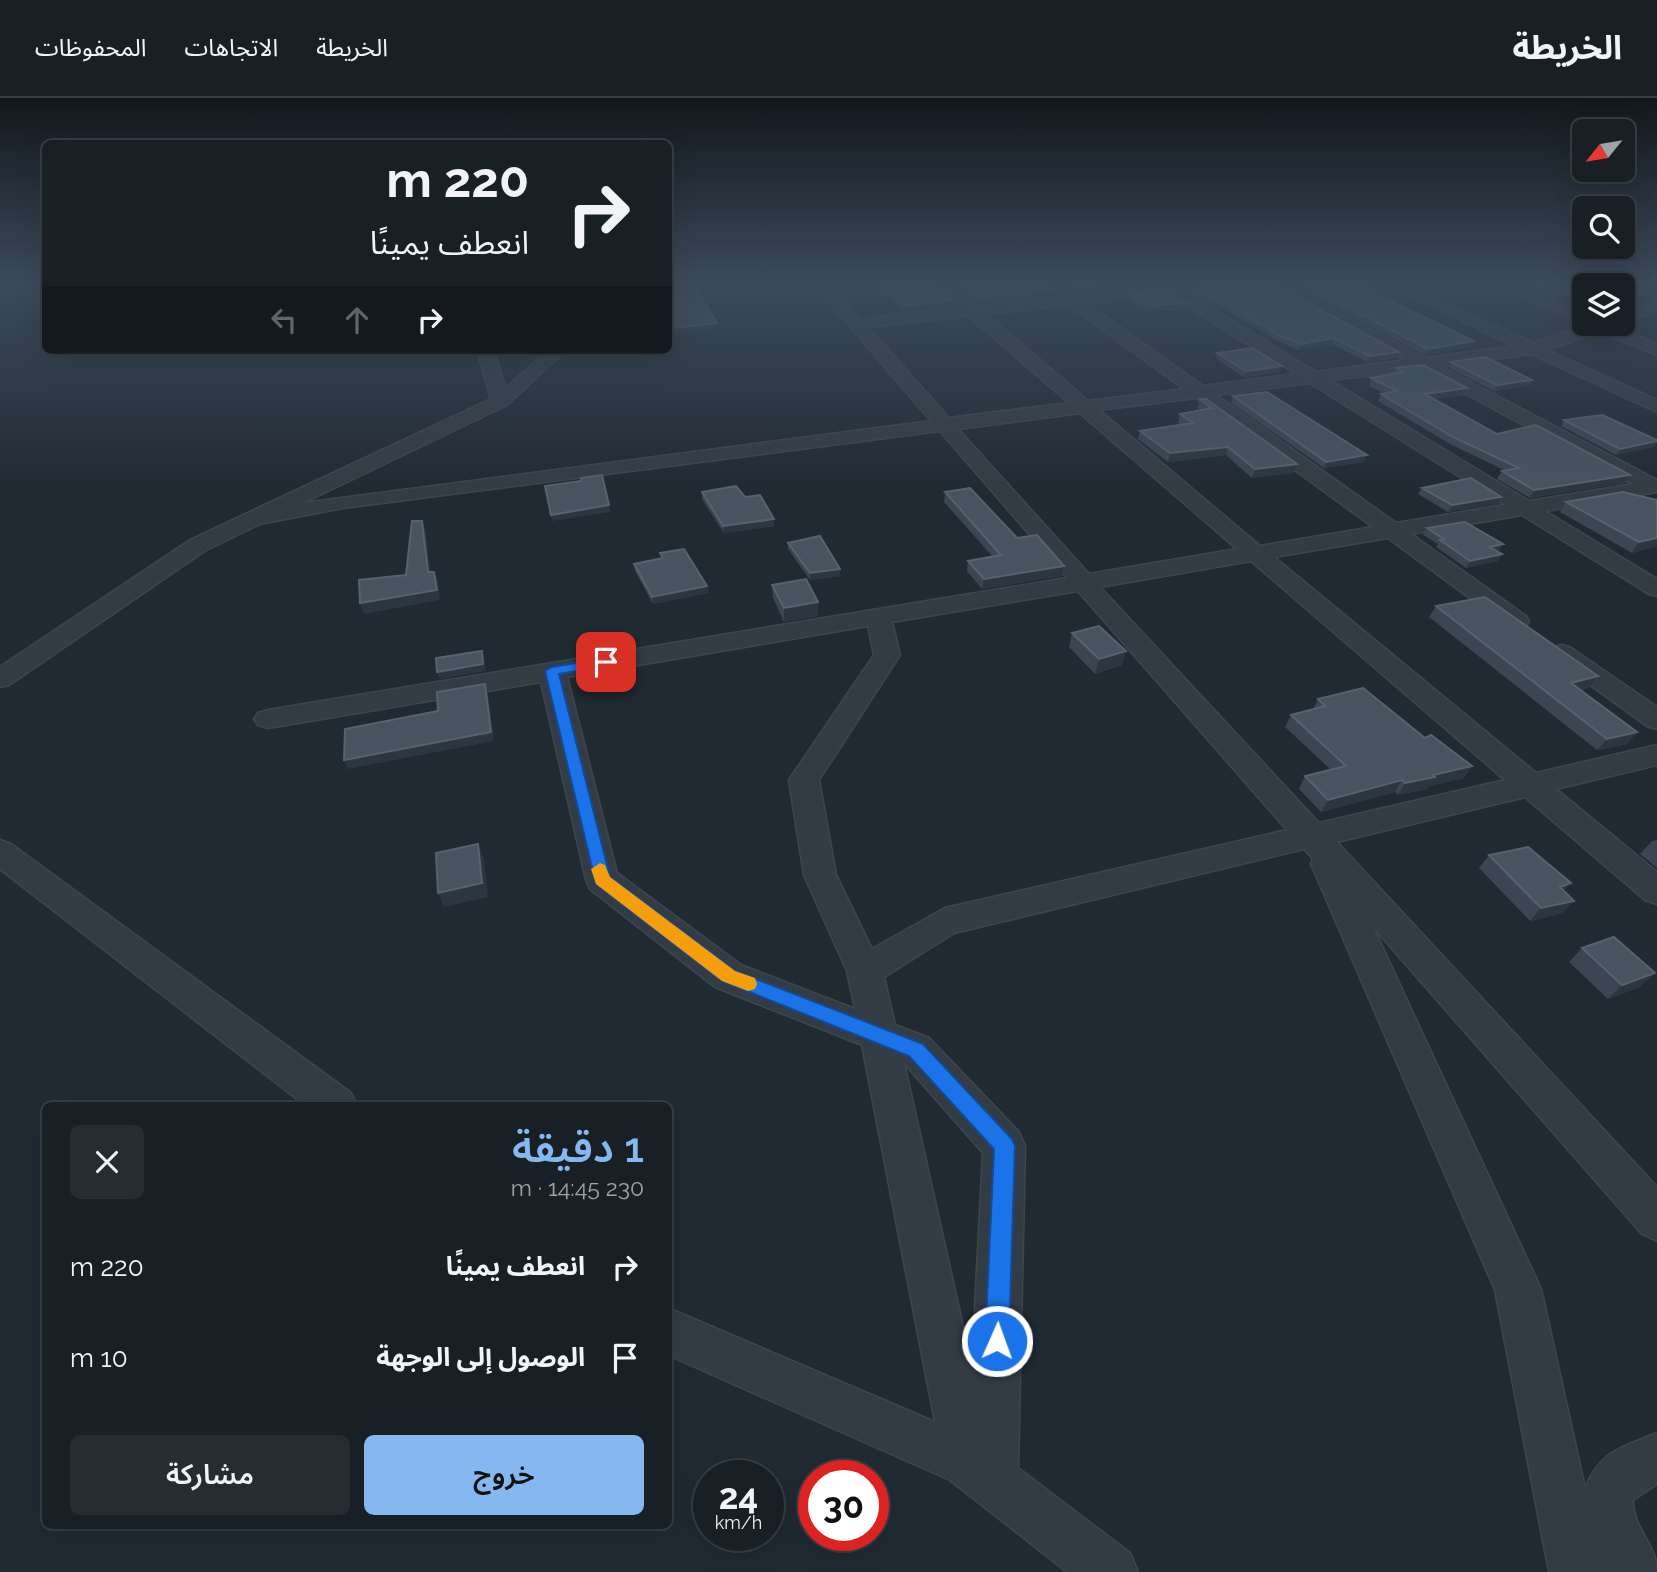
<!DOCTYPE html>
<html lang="ar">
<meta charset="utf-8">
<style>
body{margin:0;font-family:Raleway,"Noto Sans Arabic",sans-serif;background:#252d32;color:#f1f3f6;direction:rtl;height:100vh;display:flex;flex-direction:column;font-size:26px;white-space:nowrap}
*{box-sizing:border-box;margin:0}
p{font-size:23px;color:#9fa3a7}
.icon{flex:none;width:38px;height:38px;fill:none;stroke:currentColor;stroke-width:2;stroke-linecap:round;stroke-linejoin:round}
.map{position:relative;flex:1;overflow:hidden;direction:ltr}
.drawer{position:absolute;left:42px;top:1004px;width:630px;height:427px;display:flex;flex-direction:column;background:#182026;border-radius:10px;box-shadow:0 7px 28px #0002,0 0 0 2px #363e43;direction:rtl}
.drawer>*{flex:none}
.guide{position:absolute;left:42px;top:42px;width:630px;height:214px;border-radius:10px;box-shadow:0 7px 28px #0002,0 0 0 2px #363e43;direction:rtl;background:#182026;color:#f1f3f6;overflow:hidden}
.needle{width:46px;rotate:240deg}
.tools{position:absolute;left:1572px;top:21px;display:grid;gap:14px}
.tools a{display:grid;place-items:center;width:63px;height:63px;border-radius:10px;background:#182026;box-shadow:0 7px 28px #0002,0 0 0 2px #363e43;font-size:35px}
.speed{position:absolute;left:693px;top:1362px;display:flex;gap:14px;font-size:35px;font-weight:700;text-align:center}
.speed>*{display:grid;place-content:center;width:91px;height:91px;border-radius:50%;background:#182026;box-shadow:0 7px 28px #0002,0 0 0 2px #363e43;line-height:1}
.speed small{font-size:18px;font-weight:400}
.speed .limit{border:10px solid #d22;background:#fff;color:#111}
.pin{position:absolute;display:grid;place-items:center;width:60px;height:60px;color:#fff;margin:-30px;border-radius:14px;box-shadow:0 4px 10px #0006}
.me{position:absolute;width:77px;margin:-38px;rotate:2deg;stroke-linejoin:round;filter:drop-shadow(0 0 5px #0008)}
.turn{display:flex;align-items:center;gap:24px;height:147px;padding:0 28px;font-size:32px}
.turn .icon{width:91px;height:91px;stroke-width:2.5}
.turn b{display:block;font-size:49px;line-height:60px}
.lanes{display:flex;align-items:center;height:66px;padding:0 28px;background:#0003;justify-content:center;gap:35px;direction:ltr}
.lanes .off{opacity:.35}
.round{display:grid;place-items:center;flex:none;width:74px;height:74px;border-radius:10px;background:#252d32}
.summary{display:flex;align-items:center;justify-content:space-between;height:119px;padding:0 28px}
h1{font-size:42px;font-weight:600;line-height:52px;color:#84b8ef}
.cta{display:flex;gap:14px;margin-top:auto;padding:14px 28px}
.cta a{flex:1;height:80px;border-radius:10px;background:#84b8ef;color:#111;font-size:28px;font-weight:600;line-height:80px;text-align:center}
.cta a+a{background:#252d32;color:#f1f3f6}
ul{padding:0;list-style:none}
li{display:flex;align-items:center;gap:21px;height:91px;padding:0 28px}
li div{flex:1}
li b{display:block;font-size:26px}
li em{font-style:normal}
header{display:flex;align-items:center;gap:42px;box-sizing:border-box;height:98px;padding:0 35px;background:#182026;border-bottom:2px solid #363e43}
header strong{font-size:33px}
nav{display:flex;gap:38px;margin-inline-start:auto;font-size:24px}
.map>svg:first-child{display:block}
</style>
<header>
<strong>الخريطة</strong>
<nav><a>الخريطة</a><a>الاتجاهات</a><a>المحفوظات</a></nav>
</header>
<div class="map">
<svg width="1657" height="1474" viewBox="0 0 1657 1474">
<rect width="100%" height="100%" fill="#202a33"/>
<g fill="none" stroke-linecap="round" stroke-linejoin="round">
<g stroke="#3d454d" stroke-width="3">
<path id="minor" d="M 814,186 L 829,186 L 860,221 L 960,210 L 934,186 L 949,186 L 976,208 L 1059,199 L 1043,186 L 1059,186 L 1075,197 L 1156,189 L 1154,186 L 1226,186 L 1219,190 L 1185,194 L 1316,274 L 1405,262 L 1267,186 L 1284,186 L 1425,260 L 1514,248 L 1387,186 L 1405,186 L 1534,245 L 1586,226 L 1615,226 L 1613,228 L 1657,246 L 1657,257 L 1599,234 L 1547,252 L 1657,302 L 1657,314 L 1531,256 L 1440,268 L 1657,382 L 1657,394 L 1545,413 L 1657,481 L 1657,498 L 1649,496 L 1522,417 L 1411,436 L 1526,518 L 1529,523 L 1526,528 L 1508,528 L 1388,440 L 1274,459 L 1536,675 L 1657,647 L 1657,667 L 1556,691 L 1657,774 L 1657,806 L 1645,802 L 1525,699 L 1337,744 L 1657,1089 L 1657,1143 L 1642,1136 L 1373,829 L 1541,1191 L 1585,1390 C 1601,1352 1621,1350 1657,1335 L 1657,1386 L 1633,1402 C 1632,1430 1657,1446 1657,1474 L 1604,1474 L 1602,1470 L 1603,1474 L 1549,1474 L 1495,1192 L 1311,766 L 1313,761 L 1304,751 L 954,835 L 884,879 L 895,927 L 929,940 L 1019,1034 L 1025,1048 L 1018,1370 L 1130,1455 L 1138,1474 L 1067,1474 L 950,1382 L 668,1257 L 668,1210 L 935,1324 L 862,947 L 715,889 L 590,791 L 586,782 L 541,584 L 268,630 L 258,627 L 254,621 L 258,615 L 268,612 L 1067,480 L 940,333 L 343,410 L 260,426 L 206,452 L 9,587 L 0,589 L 0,569 L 190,442 L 491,301 L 477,252 L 493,252 L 506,290 L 548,252 L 566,252 L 507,307 L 303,405 L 931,323 ZM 1167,196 L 1296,276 L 1203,288 L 1086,205 ZM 1069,207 L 1184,291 L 1088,303 L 986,216 ZM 969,218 L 1069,305 L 949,320 L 868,229 ZM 1420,271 L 1633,386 L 1529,403 L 1330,282 ZM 1310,285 L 1505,407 L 1396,425 L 1216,297 ZM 1196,300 L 1373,429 L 1260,448 L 1099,312 ZM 1080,315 L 1237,451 L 1089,476 L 958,331 ZM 1251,463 L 1505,682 L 1319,725 L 1100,489 ZM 1078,493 L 1287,732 L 945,810 L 872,851 L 836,777 L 819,682 L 900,557 L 892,524 ZM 868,528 L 874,557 L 789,682 L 804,777 L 847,873 L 855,911 L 741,867 L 617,775 L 567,579 ZM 904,965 L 983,1055 L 972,1269 Z
M 1493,186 L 1512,186 L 1584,215 L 1584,226 Z
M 1618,186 L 1638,186 L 1657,193 L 1657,202 Z
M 1657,204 L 1657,214 L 1622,225 L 1622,215 Z
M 1562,547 L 1571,550 L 1657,609 L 1657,631 L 1647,628 L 1553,560 L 1549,555 L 1553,550 Z
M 0,742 L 11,746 L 351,995 L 357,1008 L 306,1008 L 0,771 Z"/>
</g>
<use href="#minor" fill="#333c44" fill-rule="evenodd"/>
</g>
<path fill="#3b4652" d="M 668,186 L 717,230 L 673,236 L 668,227 Z
M 872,186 L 936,186 L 954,202 L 954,208 L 904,214 L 893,202 L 888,202 Z
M 953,186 L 1046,186 L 1053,191 L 1052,197 L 977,205 Z
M 1063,186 L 1152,186 L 1152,187 L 1077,194 Z
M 1289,186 L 1388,186 L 1387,189 L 1367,191 L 1472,249 L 1425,257 Z
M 1516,186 L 1627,186 L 1627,193 L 1557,201 Z
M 1645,186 L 1657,186 L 1657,189 L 1655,189 Z
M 1222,187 L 1397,260 L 1368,264 L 1332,246 L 1299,252 L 1278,243 L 1218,207 L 1213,208 L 1193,196 L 1194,190 Z
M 1130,197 L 1185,210 L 1148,214 L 1129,203 Z
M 1217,255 L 1280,274 L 1244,279 L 1216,261 Z
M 1451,264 L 1532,282 L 1528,288 L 1494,293 L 1449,270 Z
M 1396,270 L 1467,290 L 1463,297 L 1435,301 L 1497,336 L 1630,377 L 1625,385 L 1530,400 L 1497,381 L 1502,373 L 1504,372 L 1450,346 L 1378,303 L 1381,296 L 1384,295 L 1369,288 L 1371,280 L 1393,276 Z
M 1233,298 L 1364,364 L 1324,370 L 1231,305 Z
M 1200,301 L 1206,301 L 1294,375 L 1252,380 L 1226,357 L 1168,364 L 1138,341 L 1140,333 L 1181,327 L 1178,325 L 1180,316 L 1201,312 L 1198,310 Z
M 1564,322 L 1657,342 L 1657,344 L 1654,349 L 1616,357 L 1561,328 Z
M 1422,390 L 1498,406 L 1448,414 L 1418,396 Z
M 702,394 L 745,399 L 774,421 L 774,428 L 724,435 L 702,401 Z
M 945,394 L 1017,440 L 1062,478 L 982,491 L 967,473 L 968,463 L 992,458 L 944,404 Z
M 1657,402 L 1657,448 L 1632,455 L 1560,414 L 1566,404 Z
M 1427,430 L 1503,446 L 1498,454 L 1498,463 L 1466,470 L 1436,449 L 1438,446 L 1423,437 Z
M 788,445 L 840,478 L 810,482 L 788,451 Z
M 660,455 L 707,488 L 708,495 L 653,506 L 635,473 L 634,466 L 661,460 Z
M 772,487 L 818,504 L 818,518 L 784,524 L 773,500 Z
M 1436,508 L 1598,578 L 1589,590 L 1581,592 L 1637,634 L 1627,646 L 1597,652 L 1429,519 Z
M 1072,535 L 1122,567 L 1095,576 L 1069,549 Z
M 1318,601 L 1464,680 L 1429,688 L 1427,691 L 1398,697 L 1395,694 L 1321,714 L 1299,691 L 1305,678 L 1331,672 L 1285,629 L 1291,617 L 1313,611 Z
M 1657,742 L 1657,770 L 1640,756 L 1652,743 Z
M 1489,757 L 1564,793 L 1563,815 L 1530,823 L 1479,770 Z
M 1582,850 L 1640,889 L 1608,901 L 1569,864 Z"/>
<path fill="#2b3641" d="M 1108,186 L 1152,186 L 1152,187 L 1077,194 L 1078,189 Z
M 1367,186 L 1388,186 L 1387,189 L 1356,192 L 1358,187 Z
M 1631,187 L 1627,193 L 1622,193 L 1622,188 Z
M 1053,191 L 1052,197 L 977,205 L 977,200 Z
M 1584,193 L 1584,198 L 1557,201 L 1560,196 Z
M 893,196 L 893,202 L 888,202 L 888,197 Z
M 954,202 L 954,208 L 904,214 L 904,208 Z
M 1214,202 L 1220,202 L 1218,207 L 1213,208 Z
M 1187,205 L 1185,210 L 1148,214 L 1149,208 Z
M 717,225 L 717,230 L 673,236 L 673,230 Z
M 1334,240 L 1332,246 L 1299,252 L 1301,246 Z
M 1474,243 L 1472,249 L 1425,257 L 1428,251 Z
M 1399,254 L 1397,260 L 1368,264 L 1370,258 Z
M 1282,268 L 1280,274 L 1244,279 L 1246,273 Z
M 1532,282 L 1528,288 L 1494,293 L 1497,287 Z
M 1467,290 L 1463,297 L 1422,303 L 1425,296 Z
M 1657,343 L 1654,349 L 1616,357 L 1620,351 Z
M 1228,349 L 1226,357 L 1168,364 L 1170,355 Z
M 1367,357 L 1364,364 L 1324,370 L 1326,364 Z
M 1297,366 L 1294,375 L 1252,380 L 1255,371 Z
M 1630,377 L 1625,385 L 1530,400 L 1534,392 Z
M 1501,399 L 1498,406 L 1448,414 L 1452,407 Z
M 609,407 L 610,414 L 552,423 L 551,417 Z
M 774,421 L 774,428 L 724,435 L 723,428 Z
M 422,423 L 426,433 L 432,485 L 428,474 Z
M 1657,440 L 1657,448 L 1632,455 L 1639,444 Z
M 1503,446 L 1499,453 L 1487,456 L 1490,449 Z
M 1502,456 L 1498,463 L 1466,470 L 1470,463 Z
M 1064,468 L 1062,478 L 982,491 L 984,481 Z
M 840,471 L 840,478 L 810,482 L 810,475 Z
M 434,474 L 438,484 L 440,502 L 364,516 L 360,505 Z
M 707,488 L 708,495 L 653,506 L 652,499 Z
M 818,504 L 818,518 L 784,524 L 784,510 Z
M 482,553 L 484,560 L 486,573 L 440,581 L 437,574 Z
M 1126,553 L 1122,567 L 1095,576 L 1099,561 Z
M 1598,578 L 1589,590 L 1562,596 L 1571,585 Z
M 485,586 L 488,596 L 494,643 L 348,671 L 344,662 L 491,634 Z
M 1637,634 L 1627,646 L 1597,652 L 1607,641 Z
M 1472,668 L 1464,680 L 1429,688 L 1427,691 L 1398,697 L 1405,685 L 1433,677 Z
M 1402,682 L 1395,694 L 1321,714 L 1328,702 Z
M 478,746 L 484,761 L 488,799 L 444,809 L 438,795 Z
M 1571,785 L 1560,797 L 1560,789 Z
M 1574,803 L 1563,815 L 1530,823 L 1541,810 Z
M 1655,875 L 1640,889 L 1608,901 L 1622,887 Z"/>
<path fill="#47535e" stroke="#57626e" stroke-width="2" d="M 668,186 L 693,186 L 717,225 L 673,230 L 668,223 Z
M 878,186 L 936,186 L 954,202 L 904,208 L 893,196 L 888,197 Z
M 960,186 L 1046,186 L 1053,191 L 977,200 Z
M 1073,186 L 1108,186 L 1078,189 Z
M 1223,186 L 1273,186 L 1399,254 L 1370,258 L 1334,240 L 1301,246 L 1280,238 L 1220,202 L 1214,202 L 1194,190 Z
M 1302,186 L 1367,186 L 1358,187 L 1474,243 L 1428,251 Z
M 1533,186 L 1627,186 L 1631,187 L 1622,188 L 1622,187 L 1584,187 L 1584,193 L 1560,196 Z
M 1168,193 L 1187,205 L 1149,208 L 1130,197 Z
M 1252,250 L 1282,268 L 1246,273 L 1217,255 Z
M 1485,259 L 1532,282 L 1497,287 L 1451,264 Z
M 1423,267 L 1467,290 L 1425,296 L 1497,336 L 1536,327 L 1630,377 L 1534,392 L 1502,373 L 1519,370 L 1453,339 L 1381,296 L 1397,293 L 1371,280 L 1403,274 L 1396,270 Z
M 1267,294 L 1367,357 L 1326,364 L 1233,298 Z
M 1200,301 L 1206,301 L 1297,366 L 1255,371 L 1228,349 L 1170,355 L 1140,333 L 1193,325 L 1180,316 L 1212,310 Z
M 1602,317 L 1657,342 L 1657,343 L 1620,351 L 1564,322 Z
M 602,377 L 609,407 L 551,417 L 545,388 L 581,383 L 581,380 Z
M 1471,380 L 1501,399 L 1452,407 L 1422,390 Z
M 736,388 L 745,399 L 760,397 L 774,421 L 723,428 L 702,394 Z
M 970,390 L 1017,440 L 1037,437 L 1064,468 L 984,481 L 968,463 L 1001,457 L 945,394 Z
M 1623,394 L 1657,402 L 1657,440 L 1639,444 L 1566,404 Z
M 412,423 L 422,423 L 428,474 L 434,474 L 437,492 L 360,505 L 359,482 L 406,477 Z
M 1465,424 L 1503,446 L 1490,449 L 1502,456 L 1470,463 L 1440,442 L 1444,441 L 1427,430 Z
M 820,438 L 840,471 L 810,475 L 788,445 Z
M 684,451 L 707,488 L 652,499 L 634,466 L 663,460 L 660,455 Z
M 806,481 L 818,504 L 784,510 L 772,487 Z
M 1485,499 L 1598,578 L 1571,585 L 1637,634 L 1607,641 L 1436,508 Z
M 1099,528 L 1126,553 L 1099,561 L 1072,535 Z
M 482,553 L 483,566 L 437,574 L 436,560 Z
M 485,586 L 491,634 L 344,662 L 345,631 L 438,613 L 437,594 Z
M 1363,590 L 1425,640 L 1431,637 L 1472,668 L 1433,677 L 1435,679 L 1405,685 L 1402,682 L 1328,702 L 1305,678 L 1346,668 L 1291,617 L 1325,608 L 1318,601 Z
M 478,746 L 482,785 L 438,795 L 436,755 Z
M 1528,749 L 1571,785 L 1560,789 L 1574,803 L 1541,810 L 1489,757 Z
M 1614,839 L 1655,875 L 1622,887 L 1582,850 Z"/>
<linearGradient id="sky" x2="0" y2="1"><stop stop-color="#12171c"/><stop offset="0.47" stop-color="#3c4a5b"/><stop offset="1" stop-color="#3c4a5b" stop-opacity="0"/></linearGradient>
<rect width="1657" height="392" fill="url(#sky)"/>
<path fill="#1a73e8" stroke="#114b97" stroke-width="2" d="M 606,560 L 613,564 L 611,567 L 559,576 L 610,779 L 735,873 L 923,946 L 1012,1041 L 1015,1048 L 1009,1243 L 1006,1252 L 997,1255 L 989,1252 L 985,1243 L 994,1051 L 909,958 L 722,883 L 596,786 L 545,573 L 552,569 Z"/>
<path fill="#f59e0b" d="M 600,765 L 605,767 L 610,779 L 735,873 L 755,880 L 757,886 L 755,891 L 748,893 L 722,883 L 596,786 L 591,771 Z"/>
</svg>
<div class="tools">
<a><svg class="needle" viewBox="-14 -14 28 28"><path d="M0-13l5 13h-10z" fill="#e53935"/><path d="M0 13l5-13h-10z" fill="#9fa3a7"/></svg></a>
<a><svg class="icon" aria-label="search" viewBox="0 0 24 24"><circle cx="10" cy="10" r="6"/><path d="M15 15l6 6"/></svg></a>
<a><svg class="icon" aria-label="layers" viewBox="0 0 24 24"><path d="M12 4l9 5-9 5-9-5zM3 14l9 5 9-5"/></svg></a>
</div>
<div class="speed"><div>24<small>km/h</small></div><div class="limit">30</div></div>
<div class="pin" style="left:606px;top:564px;background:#d93025"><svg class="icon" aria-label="arrive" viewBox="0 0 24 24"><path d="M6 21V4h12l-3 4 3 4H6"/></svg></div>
<svg class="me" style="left:997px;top:1243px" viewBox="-20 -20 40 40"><circle r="17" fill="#1a73e8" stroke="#fff" stroke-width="3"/><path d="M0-11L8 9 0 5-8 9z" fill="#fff"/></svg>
<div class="guide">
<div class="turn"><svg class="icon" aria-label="right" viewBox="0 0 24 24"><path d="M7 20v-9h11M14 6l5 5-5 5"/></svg><div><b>220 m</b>انعطف يمينًا</div></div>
<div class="lanes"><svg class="icon off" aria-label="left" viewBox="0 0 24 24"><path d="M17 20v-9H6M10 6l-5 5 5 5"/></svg><svg class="icon off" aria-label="ahead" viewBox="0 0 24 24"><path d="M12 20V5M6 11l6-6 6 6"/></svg><svg class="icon" aria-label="right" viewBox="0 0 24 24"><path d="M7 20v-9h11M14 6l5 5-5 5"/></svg></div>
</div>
<section class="drawer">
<div class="summary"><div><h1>1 دقيقة</h1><p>230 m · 14:45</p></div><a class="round"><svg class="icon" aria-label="close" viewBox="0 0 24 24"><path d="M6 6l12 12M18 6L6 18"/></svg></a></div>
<ul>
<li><svg class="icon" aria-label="right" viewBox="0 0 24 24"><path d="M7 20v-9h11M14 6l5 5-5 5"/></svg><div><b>انعطف يمينًا</b></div><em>220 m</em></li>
<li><svg class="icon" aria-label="arrive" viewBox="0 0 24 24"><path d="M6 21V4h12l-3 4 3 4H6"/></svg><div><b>الوصول إلى الوجهة</b></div><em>10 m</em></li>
</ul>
<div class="cta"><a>خروج</a><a>مشاركة</a></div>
</section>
</div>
